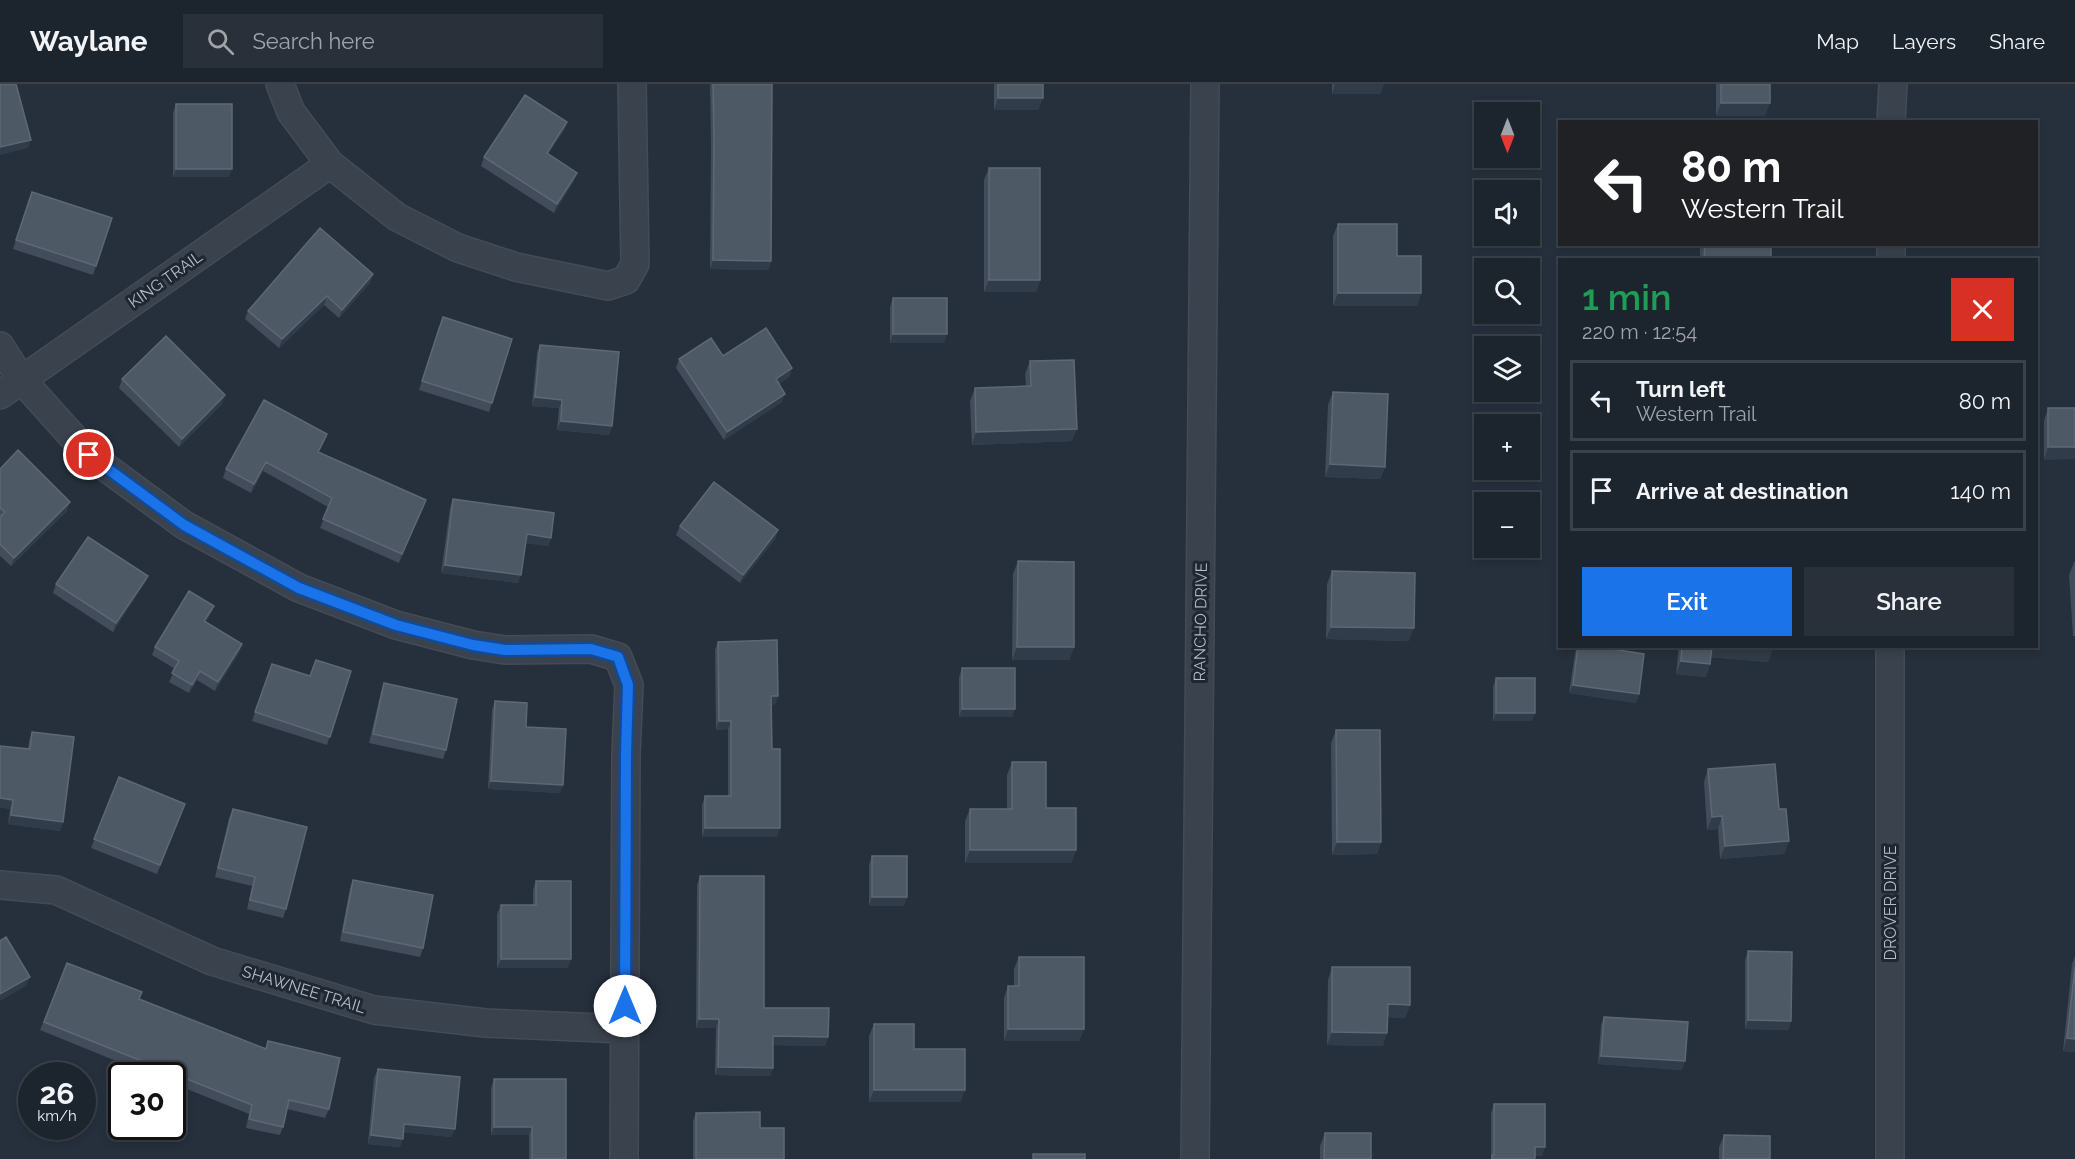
<!DOCTYPE html>
<meta charset="utf-8">
<style>
body{margin:0;font-family:Raleway,sans-serif;background:#29303a;color:#f1f3f6;height:100vh;display:flex;flex-direction:column;font-size:22px;white-space:nowrap}
*{box-sizing:border-box;margin:0}
p{font-size:20px;color:#a0a4aa}
.icon{flex:none;width:33px;height:33px;fill:none;stroke:currentColor;stroke-width:2;stroke-linecap:round;stroke-linejoin:round}
.map{position:relative;flex:1;overflow:hidden}
.drawer{position:absolute;left:1558px;top:174px;width:480px;height:390px;display:flex;flex-direction:column;background:#1c242e;border-radius:0px;box-shadow:0 3px 9px #0003,0 0 0 2px #3a414a}
.drawer>*{flex:none}
.guide{position:absolute;left:1558px;top:36px;width:480px;height:126px;border-radius:0px;box-shadow:0 3px 9px #0003,0 0 0 2px #3a414a;background:#202124;color:#fff;overflow:hidden}
.needle{width:39px;rotate:180deg}
.fabs{position:absolute;left:1474px;top:18px;display:grid;gap:12px}
.fabs a{display:grid;place-items:center;width:66px;height:66px;border-radius:0px;background:#1c242e;box-shadow:0 3px 9px #0003,0 0 0 2px #3a414a;font-size:30px}
.speed{position:absolute;left:18px;top:978px;display:flex;gap:12px;font-size:30px;font-weight:700;text-align:center}
.speed>*{display:grid;place-content:center;width:78px;height:78px;border-radius:50%;background:#1c242e;box-shadow:0 3px 9px #0003,0 0 0 2px #3a414a;line-height:1}
.speed small{font-size:15px;font-weight:400}
.speed .limit{border:3px solid #111;border-radius:9px;background:#fff;color:#111}
.pin{position:absolute;display:grid;place-items:center;width:51px;height:51px;color:#fff;margin:-26px;border:3px solid #fff;border-radius:50%;box-shadow:0 2px 6px #0007}
.me{position:absolute;width:66px;margin:-33px;rotate:0deg;stroke-linejoin:round;filter:drop-shadow(0 0 4px #0008)}
.turn{display:flex;align-items:center;gap:21px;height:126px;padding:0 24px;font-size:27px}
.turn .icon{width:78px;height:78px;stroke-width:2.5}
.turn b{display:block;font-size:42px;line-height:51px}
.round{display:grid;place-items:center;flex:none;width:63px;height:63px;border-radius:0px;background:#29303a}
.head{display:flex;align-items:center;justify-content:space-between;height:102px;padding:0 24px}
h1{font-size:36px;font-weight:600;line-height:45px;color:#1e9e55}
.action{display:flex;gap:12px;margin-top:auto;padding:12px 24px}
.action a{flex:1;height:69px;border-radius:0px;background:#1a73e8;color:#fff;font-size:24px;font-weight:600;line-height:69px;text-align:center}
.action a+a{background:#29303a;color:#f1f3f6}
ul{padding:0;list-style:none}
li{display:flex;align-items:center;gap:18px;height:81px;margin:0 12px 9px;padding:0 12px;border:3px solid #3a414a;border-radius:0px}
li div{flex:1}
li b{display:block;font-size:22px}
li em{font-style:normal}
header{display:flex;align-items:center;gap:36px;box-sizing:border-box;height:84px;padding:0 30px;background:#1c242e;border-bottom:2px solid #3a414a}
header strong{font-size:28px}
nav{display:flex;gap:33px;margin-inline-start:auto;font-size:21px}
.search{width:420px;height:54px;background:#29303a;display:flex;align-items:center;gap:15px;box-sizing:border-box;padding:0 21px;border-radius:0px;color:#a0a4aa;font-size:22px}
.map>svg:first-child{display:block}
</style>
<header>
<strong>Waylane</strong>
<div class="search"><svg class="icon" aria-label="search" viewBox="0 0 24 24"><circle cx="10" cy="10" r="6"/><path d="M15 15l6 6"/></svg>Search here</div>
<nav><a>Map</a><a>Layers</a><a>Share</a></nav>
</header>
<div class="map">
<svg width="2075" height="1075" viewBox="0 0 2075 1075">
<rect width="100%" height="100%" fill="#26303d"/>
<g fill="none" stroke-linecap="round" stroke-linejoin="round">
<g stroke="#434b56" stroke-width="30">
<path id="minor" d="M 280,0 L 291,28 L 330,80 L 397,133 L 458,164 L 516,183 L 608,202 L 626,196 L 635,180 L 632,0
M 1891,38 L 1893,0
M 1891,176 L 1891,160
M 0,262 L 21,295 L 89,371 L 184,441 L 299,504 L 396,541 L 473,561 L 505,566 L 591,565 L 618,573 L 629,601 L 626,670 L 624,1075
M 0,311 L 330,80
M 0,801 L 56,806 L 212,877 L 374,926 L 485,939 L 625,945
M 1195,1075 L 1205,0
M 1890,1075 L 1890,562"/>
</g>
<use href="#minor" stroke="#3a424d" stroke-width="27"/>
</g>
<path fill="#424c5a" d="M 710,0 L 772,0 L 771,177 L 768,186 L 710,185 L 711,63 Z
M 994,0 L 1043,0 L 1043,14 L 1038,26 L 994,26 Z
M 1332,0 L 1384,0 L 1380,10 L 1332,10 Z
M 1716,0 L 1770,0 L 1765,32 L 1716,32 Z
M 176,20 L 229,93 L 173,93 L 173,29 Z
M 567,38 L 564,46 L 548,70 L 574,97 L 554,129 L 481,82 L 484,73 Z
M 989,84 L 1040,196 L 1036,208 L 984,208 L 984,96 Z
M 32,108 L 96,182 L 93,191 L 13,165 Z
M 1338,140 L 1397,172 L 1421,209 L 1417,222 L 1333,222 L 1333,152 Z
M 1700,160 L 1771,160 L 1771,176 L 1700,176 Z
M 370,199 L 339,234 L 324,221 L 279,264 L 245,235 L 248,227 Z
M 893,214 L 944,259 L 890,259 L 890,223 Z
M 439,242 L 492,319 L 489,328 L 419,306 Z
M 540,261 L 612,342 L 609,351 L 557,346 L 559,324 L 532,322 L 537,269 Z
M 723,272 L 792,284 L 789,293 L 779,300 L 782,318 L 724,356 L 676,284 L 679,275 Z
M 1030,277 L 1072,357 L 972,361 L 970,317 L 975,304 L 1026,302 L 1025,290 Z
M 122,295 L 222,320 L 179,363 L 119,304 Z
M 1333,308 L 1385,383 L 1380,395 L 1325,393 L 1328,321 Z
M 2048,324 L 2075,324 L 2044,376 L 2044,337 Z
M 324,359 L 319,368 L 426,416 L 399,479 L 320,444 L 328,423 L 263,387 L 251,409 L 223,394 L 226,385 Z
M 0,385 L 67,427 L 11,482 L 0,472 Z
M 453,415 L 551,454 L 548,462 L 526,459 L 518,499 L 441,489 L 450,424 Z
M 680,442 L 778,446 L 775,455 L 740,499 L 676,451 Z
M 1018,477 L 1074,563 L 1069,576 L 1012,576 L 1013,490 Z
M 2074,478 L 2075,478 L 2075,552 L 2073,552 L 2069,491 Z
M 1332,487 L 1409,557 L 1326,555 L 1327,500 Z
M 148,492 L 144,500 L 113,548 L 53,509 L 56,500 Z
M 214,522 L 210,531 L 206,538 L 242,560 L 239,569 L 215,607 L 197,596 L 189,609 L 169,598 L 175,585 L 152,571 L 155,563 Z
M 718,558 L 778,612 L 775,620 L 771,621 L 772,665 L 777,753 L 702,753 L 702,721 L 705,712 L 728,712 L 728,645 L 716,646 L 715,566 Z
M 1578,562 L 1639,610 L 1636,619 L 1569,609 L 1575,569 Z
M 1679,562 L 1773,562 L 1768,578 L 1711,573 L 1710,580 L 1706,593 L 1676,590 Z
M 272,580 L 310,592 L 351,587 L 327,661 L 252,637 Z
M 962,584 L 1012,633 L 959,633 L 959,593 Z
M 1496,594 L 1532,637 L 1493,637 L 1493,603 Z
M 384,599 L 446,666 L 443,675 L 369,659 L 381,608 Z
M 495,617 L 526,643 L 560,709 L 488,705 L 492,626 Z
M 1336,646 L 1381,758 L 1377,770 L 1332,771 L 1331,659 Z
M 32,648 L 63,738 L 60,747 L 8,740 L 10,725 L 0,723 L 0,662 L 28,665 L 29,657 Z
M 1012,678 L 1076,766 L 1071,779 L 965,779 L 965,737 L 970,725 L 1007,725 L 1007,691 Z
M 1708,685 L 1779,725 L 1789,757 L 1784,770 L 1720,775 L 1718,745 L 1707,746 L 1704,698 Z
M 119,693 L 185,720 L 157,790 L 91,764 Z
M 233,725 L 286,825 L 283,834 L 247,825 L 252,802 L 215,793 L 229,734 Z
M 872,772 L 904,822 L 869,822 L 869,781 Z
M 700,792 L 764,924 L 828,953 L 825,962 L 773,961 L 773,984 L 770,992 L 715,991 L 716,944 L 696,944 L 697,801 Z
M 353,796 L 423,864 L 420,873 L 340,857 L 350,804 Z
M 536,797 L 568,884 L 497,884 L 497,830 L 501,821 L 533,821 L 533,806 Z
M 1748,867 L 1791,937 L 1788,946 L 1745,945 L 1745,876 Z
M 2075,872 L 2075,968 L 2063,967 L 2072,880 Z
M 1019,873 L 1084,945 L 1079,957 L 1004,957 L 1004,914 L 1008,902 L 1014,902 L 1014,885 Z
M 67,879 L 139,916 L 265,965 L 268,957 L 329,1025 L 325,1034 L 287,1025 L 283,1043 L 280,1051 L 246,1044 L 249,1030 L 172,999 L 172,992 L 153,992 L 40,946 Z
M 1332,883 L 1410,921 L 1405,934 L 1387,933 L 1383,962 L 1327,961 L 1328,896 Z
M 1604,933 L 1682,986 L 1598,980 L 1601,941 Z
M 874,940 L 914,965 L 965,1006 L 960,1018 L 869,1018 L 869,952 Z
M 378,985 L 455,1045 L 451,1053 L 403,1048 L 400,1063 L 368,1060 L 374,994 Z
M 494,995 L 566,1075 L 529,1075 L 529,1051 L 491,1051 L 491,1004 Z
M 1494,1020 L 1542,1072 L 1535,1072 L 1535,1075 L 1491,1075 L 1491,1029 Z
M 696,1029 L 760,1044 L 784,1075 L 693,1075 L 693,1037 Z
M 1325,1049 L 1371,1075 L 1320,1075 L 1320,1062 Z
M 1724,1051 L 1770,1075 L 1719,1075 L 1719,1063 Z"/>
<path fill="#313c4a" d="M 1335,0 L 1384,0 L 1380,10 L 1332,10 Z
M 998,14 L 1043,14 L 1038,26 L 994,26 Z
M 1721,19 L 1770,19 L 1765,32 L 1716,32 Z
M 567,38 L 564,46 L 543,78 L 547,69 Z
M 31,56 L 28,64 L 0,71 L 0,63 Z
M 176,85 L 232,85 L 229,93 L 173,93 Z
M 577,89 L 574,97 L 554,129 L 557,120 Z
M 713,176 L 771,177 L 768,186 L 710,185 Z
M 373,190 L 370,199 L 339,234 L 342,226 Z
M 989,196 L 1040,196 L 1036,208 L 984,208 Z
M 1338,209 L 1421,209 L 1417,222 L 1333,222 Z
M 327,212 L 324,221 L 279,264 L 282,255 Z
M 893,250 L 947,250 L 944,259 L 890,259 Z
M 792,284 L 789,293 L 772,304 L 776,295 Z
M 785,310 L 782,318 L 724,356 L 727,348 Z
M 225,311 L 222,320 L 179,363 L 182,355 Z
M 535,313 L 562,316 L 559,324 L 532,322 Z
M 561,337 L 612,342 L 609,351 L 557,346 Z
M 1077,345 L 1072,357 L 972,361 L 976,348 Z
M 327,350 L 324,359 L 315,376 L 318,368 Z
M 2048,363 L 2075,363 L 2075,375 L 2044,376 Z
M 266,378 L 263,387 L 251,409 L 254,400 Z
M 1330,380 L 1385,383 L 1380,395 L 1325,393 Z
M 426,416 L 423,425 L 399,479 L 402,470 Z
M 70,418 L 67,427 L 11,482 L 14,474 Z
M 778,446 L 775,455 L 740,499 L 743,491 Z
M 527,450 L 551,454 L 548,462 L 524,459 Z
M 445,481 L 521,491 L 518,499 L 441,489 Z
M 148,492 L 144,500 L 113,548 L 116,539 Z
M 214,522 L 210,531 L 201,546 L 204,537 Z
M 1331,543 L 1414,544 L 1409,557 L 1326,555 Z
M 242,560 L 239,569 L 215,607 L 218,598 Z
M 1712,562 L 1742,562 L 1773,565 L 1768,578 L 1708,573 Z
M 1017,563 L 1074,563 L 1069,576 L 1012,576 Z
M 1681,577 L 1710,580 L 1706,593 L 1676,590 Z
M 200,587 L 197,596 L 189,609 L 192,601 Z
M 1573,601 L 1639,610 L 1636,619 L 1569,609 Z
M 771,612 L 778,612 L 775,620 L 768,621 Z
M 962,625 L 1015,625 L 1012,633 L 959,633 Z
M 1496,629 L 1535,629 L 1532,637 L 1493,637 Z
M 719,637 L 731,637 L 728,645 L 716,646 Z
M 491,697 L 563,701 L 560,709 L 488,705 Z
M 0,714 L 13,716 L 10,725 L 0,723 Z
M 11,731 L 63,738 L 60,747 L 8,740 Z
M 1722,732 L 1718,745 L 1707,746 L 1712,733 Z
M 705,744 L 780,744 L 777,753 L 702,753 Z
M 1789,757 L 1784,770 L 1720,775 L 1725,762 Z
M 1337,758 L 1381,758 L 1377,770 L 1332,771 Z
M 970,766 L 1076,766 L 1071,779 L 965,779 Z
M 872,813 L 907,813 L 904,822 L 869,822 Z
M 501,875 L 571,875 L 568,884 L 497,884 Z
M 30,893 L 26,902 L 0,917 L 0,910 Z
M 1388,920 L 1410,921 L 1405,934 L 1383,933 Z
M 699,935 L 719,935 L 716,944 L 696,944 Z
M 1748,936 L 1791,937 L 1788,946 L 1745,945 Z
M 1008,945 L 1084,945 L 1079,957 L 1004,957 Z
M 1332,948 L 1387,949 L 1383,962 L 1327,961 Z
M 773,952 L 828,953 L 825,962 L 770,961 Z
M 2067,954 L 2075,955 L 2075,968 L 2063,967 Z
M 1601,972 L 1685,977 L 1682,986 L 1598,980 Z
M 718,983 L 773,984 L 770,992 L 715,991 Z
M 874,1006 L 965,1006 L 960,1018 L 869,1018 Z
M 404,1040 L 455,1045 L 451,1053 L 401,1048 Z
M 494,1043 L 532,1043 L 529,1051 L 491,1051 Z
M 371,1051 L 403,1055 L 400,1063 L 368,1060 Z
M 1535,1063 L 1545,1063 L 1542,1072 L 1532,1072 Z"/>
<path fill="#4e5966" stroke="#5e6875" stroke-width="1.5" d="M 0,0 L 16,0 L 31,56 L 0,63 Z
M 713,0 L 772,0 L 771,177 L 713,176 L 714,54 Z
M 998,0 L 1043,0 L 1043,14 L 998,14 Z
M 1721,0 L 1770,0 L 1770,19 L 1721,19 Z
M 525,11 L 567,38 L 547,69 L 577,89 L 557,120 L 484,73 Z
M 176,20 L 232,20 L 232,85 L 176,85 Z
M 989,84 L 1040,84 L 1040,196 L 989,196 Z
M 32,108 L 112,134 L 96,182 L 16,156 Z
M 1338,140 L 1397,140 L 1397,172 L 1421,172 L 1421,209 L 1338,209 Z
M 320,144 L 373,190 L 342,226 L 327,212 L 282,255 L 248,227 Z
M 1705,160 L 1771,160 L 1771,176 L 1704,176 Z
M 893,214 L 947,214 L 947,250 L 893,250 Z
M 443,233 L 512,255 L 492,319 L 422,297 Z
M 766,244 L 792,284 L 776,295 L 785,310 L 727,348 L 679,275 L 711,254 L 723,272 Z
M 166,252 L 225,311 L 182,355 L 122,295 Z
M 540,261 L 619,268 L 612,342 L 561,337 L 562,316 L 535,313 Z
M 1074,276 L 1077,345 L 976,348 L 975,304 L 1031,302 L 1030,277 Z
M 1333,308 L 1388,310 L 1385,383 L 1330,380 Z
M 264,316 L 327,350 L 318,368 L 426,416 L 402,470 L 323,435 L 332,414 L 266,378 L 254,400 L 226,385 Z
M 2048,324 L 2075,324 L 2075,363 L 2048,363 Z
M 18,366 L 70,418 L 14,474 L 0,460 L 0,433 L 5,428 L 0,424 L 0,385 Z
M 714,398 L 778,446 L 743,491 L 680,442 Z
M 453,415 L 554,429 L 551,454 L 527,450 L 521,491 L 445,481 Z
M 88,453 L 148,492 L 116,539 L 56,500 Z
M 1018,477 L 1074,478 L 1074,563 L 1017,563 Z
M 1332,487 L 1415,489 L 1414,544 L 1331,543 Z
M 189,507 L 214,522 L 204,537 L 242,560 L 218,598 L 200,587 L 192,601 L 172,589 L 179,577 L 155,563 Z
M 777,556 L 778,612 L 771,612 L 772,665 L 780,665 L 780,744 L 705,744 L 705,712 L 731,712 L 731,637 L 719,637 L 718,558 Z
M 1578,562 L 1593,562 L 1644,570 L 1639,610 L 1573,601 Z
M 1682,562 L 1712,562 L 1710,580 L 1681,577 Z
M 1742,562 L 1773,562 L 1773,565 Z
M 316,576 L 351,587 L 330,653 L 255,628 L 272,580 L 310,592 Z
M 962,584 L 1015,584 L 1015,625 L 962,625 Z
M 1496,594 L 1535,594 L 1535,629 L 1496,629 Z
M 384,599 L 457,615 L 446,666 L 373,650 Z
M 495,617 L 527,619 L 526,643 L 566,645 L 563,701 L 491,697 Z
M 1336,646 L 1380,646 L 1381,758 L 1337,758 Z
M 32,648 L 74,653 L 63,738 L 11,731 L 13,716 L 0,714 L 0,662 L 30,665 Z
M 1012,678 L 1046,678 L 1046,724 L 1076,724 L 1076,766 L 970,766 L 970,725 L 1012,725 Z
M 1775,680 L 1779,725 L 1786,725 L 1789,757 L 1725,762 L 1722,732 L 1712,733 L 1708,685 Z
M 119,693 L 185,720 L 160,781 L 94,755 Z
M 233,725 L 307,743 L 286,825 L 250,816 L 255,793 L 218,784 Z
M 872,772 L 907,772 L 907,813 L 872,813 Z
M 700,792 L 764,792 L 764,924 L 829,924 L 828,953 L 773,952 L 773,984 L 718,983 L 719,935 L 699,935 Z
M 353,796 L 433,811 L 423,864 L 343,848 Z
M 536,797 L 571,797 L 571,875 L 501,875 L 501,821 L 536,821 Z
M 6,853 L 30,893 L 0,910 L 0,857 Z
M 1748,867 L 1792,868 L 1791,937 L 1748,936 Z
M 1019,873 L 1084,873 L 1084,945 L 1008,945 L 1008,902 L 1019,902 Z
M 67,879 L 142,908 L 139,915 L 266,965 L 268,957 L 340,974 L 329,1025 L 289,1016 L 283,1043 L 249,1035 L 252,1021 L 44,938 Z
M 1332,883 L 1410,883 L 1410,921 L 1388,920 L 1387,949 L 1332,948 Z
M 2075,883 L 2075,955 L 2067,954 Z
M 1604,933 L 1688,938 L 1685,977 L 1601,972 Z
M 874,940 L 914,940 L 914,965 L 965,965 L 965,1006 L 874,1006 Z
M 378,985 L 460,993 L 455,1045 L 404,1040 L 403,1055 L 371,1051 Z
M 494,995 L 566,995 L 566,1075 L 532,1075 L 532,1043 L 494,1043 Z
M 1494,1020 L 1545,1020 L 1545,1063 L 1535,1063 L 1535,1075 L 1492,1075 L 1492,1071 L 1494,1071 Z
M 760,1028 L 760,1044 L 784,1044 L 784,1075 L 696,1075 L 696,1029 Z
M 1325,1049 L 1371,1049 L 1371,1075 L 1324,1075 Z
M 1724,1051 L 1770,1052 L 1770,1075 L 1723,1075 Z
M 1033,1070 L 1085,1070 L 1085,1075 L 1033,1075 Z"/>
<g fill="none" stroke-linecap="round" stroke-linejoin="round">
<g stroke="#114b97" stroke-width="15">
<path id="route" d="M 89,371 L 184,441 L 299,504 L 396,541 L 473,561 L 505,566 L 591,565 L 618,573 L 628,601 L 626,670 L 625,922"/>
</g>
<use href="#route" stroke="#1a73e8" stroke-width="10"/>
</g>
<g text-anchor="middle" stroke-width="6" stroke-linejoin="round" paint-order="stroke">
<g font-size="16" fill="#b6bdc8" stroke="#1f2732">
<text transform="translate(165 195) rotate(-35)" y="6">KING TRAIL</text>
<text transform="translate(1200 538) rotate(-89)" y="6">RANCHO DRIVE</text>
<text transform="translate(1890 819) rotate(-90)" y="6">DROVER DRIVE</text>
<text transform="translate(304 905) rotate(17)" y="6">SHAWNEE TRAIL</text>
</g>
</g>
</svg>
<div class="fabs">
<a><svg class="needle" viewBox="-14 -14 28 28"><path d="M0-13l5 13h-10z" fill="#e53935"/><path d="M0 13l5-13h-10z" fill="#a0a4aa"/></svg></a>
<a><svg class="icon" aria-label="sound" viewBox="0 0 24 24"><path d="M4 9h4l5-4v14l-5-4H4zM17 9q2 3 0 6"/></svg></a>
<a><svg class="icon" aria-label="search" viewBox="0 0 24 24"><circle cx="10" cy="10" r="6"/><path d="M15 15l6 6"/></svg></a>
<a><svg class="icon" aria-label="layers" viewBox="0 0 24 24"><path d="M12 4l9 5-9 5-9-5zM3 14l9 5 9-5"/></svg></a>
<a>+</a>
<a>−</a>
</div>
<div class="speed"><div>26<small>km/h</small></div><div class="limit">30</div></div>
<div class="pin" style="left:89px;top:371px;background:#d93025"><svg class="icon" aria-label="arrive" viewBox="0 0 24 24"><path d="M6 21V4h12l-3 4 3 4H6"/></svg></div>
<svg class="me" style="left:625px;top:922px" viewBox="-20 -20 40 40"><circle r="19" fill="#fff"/><path d="M0-13L10 11 0 6-10 11z" fill="#1a73e8"/></svg>
<div class="guide">
<div class="turn"><svg class="icon" aria-label="left" viewBox="0 0 24 24"><path d="M17 20v-9H6M10 6l-5 5 5 5"/></svg><div><b>80 m</b>Western Trail</div></div>
</div>
<section class="drawer">
<div class="head"><div><h1>1 min</h1><p>220 m · 12:54</p></div><a class="round" style="background:#d93025;color:#fff"><svg class="icon" aria-label="close" viewBox="0 0 24 24"><path d="M6 6l12 12M18 6L6 18"/></svg></a></div>
<ul>
<li><svg class="icon" aria-label="left" viewBox="0 0 24 24"><path d="M17 20v-9H6M10 6l-5 5 5 5"/></svg><div><b>Turn left</b><p>Western Trail</p></div><em>80 m</em></li>
<li><svg class="icon" aria-label="arrive" viewBox="0 0 24 24"><path d="M6 21V4h12l-3 4 3 4H6"/></svg><div><b>Arrive at destination</b></div><em>140 m</em></li>
</ul>
<div class="action"><a>Exit</a><a>Share</a></div>
</section>
</div>
